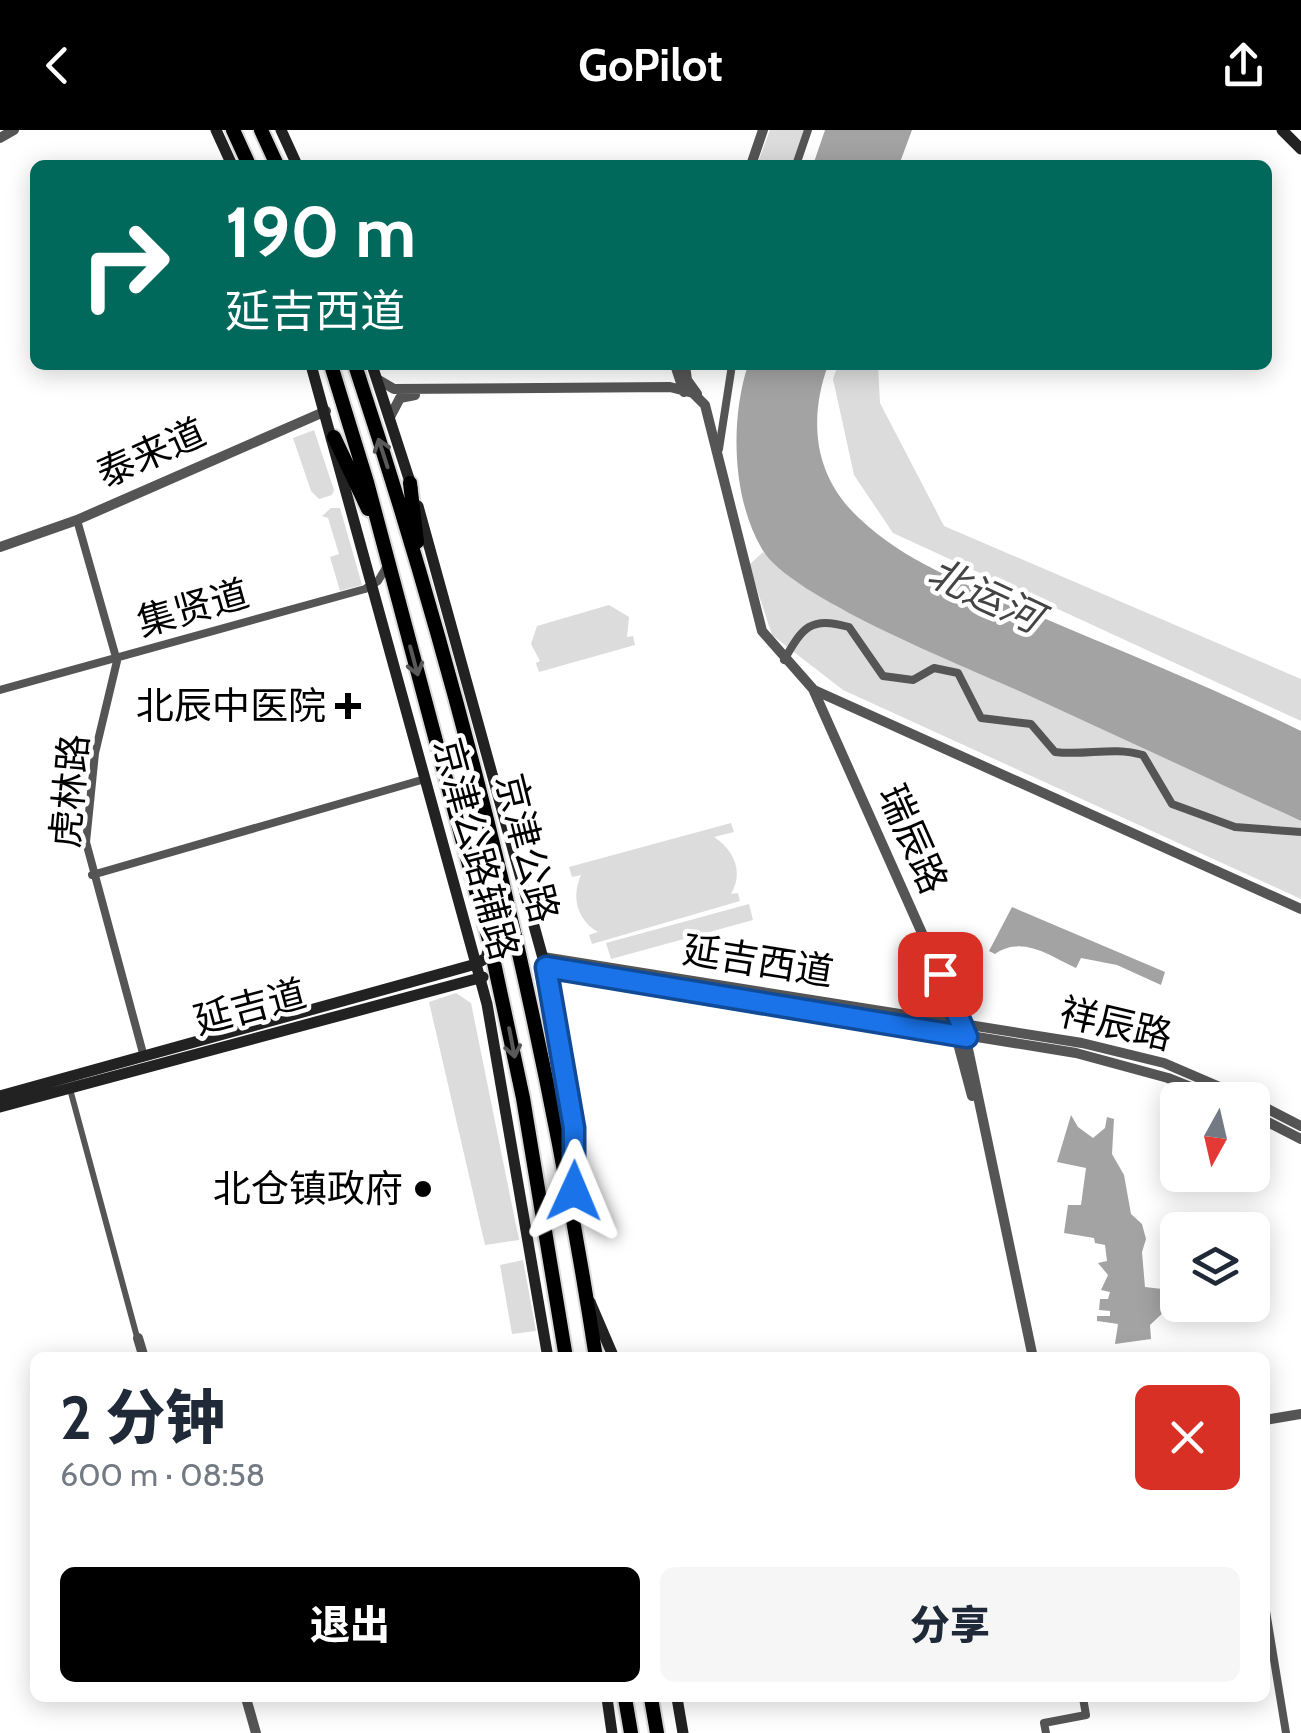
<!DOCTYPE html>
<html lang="zh">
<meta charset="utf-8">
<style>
body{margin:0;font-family:Cabin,"Noto Sans SC",sans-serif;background:#f6f6f7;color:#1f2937;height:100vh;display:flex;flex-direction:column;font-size:38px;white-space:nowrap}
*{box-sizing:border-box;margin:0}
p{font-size:32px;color:#747a83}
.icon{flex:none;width:55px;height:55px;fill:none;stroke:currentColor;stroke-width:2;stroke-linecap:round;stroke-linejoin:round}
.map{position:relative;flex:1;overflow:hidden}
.side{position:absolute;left:30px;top:1222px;width:1240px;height:350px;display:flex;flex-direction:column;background:#fff;border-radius:15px;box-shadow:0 5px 25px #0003}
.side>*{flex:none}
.hud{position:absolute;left:30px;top:30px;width:1242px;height:210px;border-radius:15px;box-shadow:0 5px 25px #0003;background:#00695c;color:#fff;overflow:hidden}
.needle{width:65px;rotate:188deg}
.buttons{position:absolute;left:1160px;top:952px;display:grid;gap:20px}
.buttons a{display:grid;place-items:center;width:110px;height:110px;border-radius:15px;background:#fff;box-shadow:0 5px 25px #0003;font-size:50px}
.pin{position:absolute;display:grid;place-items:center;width:85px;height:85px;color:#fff;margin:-42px;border-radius:20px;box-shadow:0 5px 15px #0006}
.me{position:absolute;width:110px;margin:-55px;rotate:1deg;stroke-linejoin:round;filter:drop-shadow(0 0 8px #0008)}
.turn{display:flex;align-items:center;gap:35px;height:210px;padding:0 30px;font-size:45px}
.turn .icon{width:130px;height:130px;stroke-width:2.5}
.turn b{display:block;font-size:70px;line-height:85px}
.round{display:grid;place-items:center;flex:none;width:105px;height:105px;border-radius:15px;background:#f6f6f7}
.headline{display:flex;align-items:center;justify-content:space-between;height:170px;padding:0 30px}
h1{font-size:60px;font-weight:800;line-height:75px}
.action{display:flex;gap:20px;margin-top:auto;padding:20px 30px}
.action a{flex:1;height:115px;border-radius:15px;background:#000;color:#fff;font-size:40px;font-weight:800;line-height:115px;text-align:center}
.action a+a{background:#f6f6f7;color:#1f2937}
header{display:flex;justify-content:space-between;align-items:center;height:130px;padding:0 30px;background:#000;color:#fff;font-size:45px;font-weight:800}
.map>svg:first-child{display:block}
</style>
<header><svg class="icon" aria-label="back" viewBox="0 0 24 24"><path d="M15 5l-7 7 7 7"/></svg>GoPilot<svg class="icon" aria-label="share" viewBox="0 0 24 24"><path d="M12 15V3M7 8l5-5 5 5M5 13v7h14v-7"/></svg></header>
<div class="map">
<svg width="1301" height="1603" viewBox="0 0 1301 1603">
<rect width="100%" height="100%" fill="#fff"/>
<path fill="#dcdcdc" d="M 770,0 L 805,0 L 793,35 L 757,35 Z
M 838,235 L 878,235 L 880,273 L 944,396 L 1301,549 L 1301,591 L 893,403 L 854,345 L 833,249 Z
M 314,300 L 334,360 L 332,365 L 319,369 L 311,361 L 293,308 Z
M 331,378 L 340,378 L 362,455 L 340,461 L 330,427 L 339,424 L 328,388 L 322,386 Z
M 763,422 L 799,453 L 839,478 L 1301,691 L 1301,769 L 843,560 L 772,505 L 749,435 Z
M 609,475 L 629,487 L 627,507 L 633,506 L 635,515 L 539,542 L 536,533 L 540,531 L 531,514 L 537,496 Z
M 731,693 L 734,702 L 714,707 C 734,720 744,742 731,764 L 738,763 L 740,771 L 592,814 L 589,805 L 598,802 C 577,790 571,767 581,745 L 572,747 L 569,737 Z
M 749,774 L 753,790 L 611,829 L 606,813 Z
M 456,863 L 471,873 L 519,1110 L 485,1115 L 429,872 Z
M 523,1130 L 536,1201 L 512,1204 L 500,1135 Z"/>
<path fill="#a3a3a3" d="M 825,0 L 912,0 L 899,35 L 813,35 Z
M 748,235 L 828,235 C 808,291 814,347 860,389 C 906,433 971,456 1027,481 C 1118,520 1212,557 1301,601 L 1301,691 C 1207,648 1113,604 1019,561 C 964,536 789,467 762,419 C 732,368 730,290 748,235 Z
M 1012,777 L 1165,842 L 1161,855 L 1117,835 L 1081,828 L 1076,838 C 1049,826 1023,805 995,824 L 989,821 Z
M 1071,985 L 1078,997 L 1093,1008 L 1105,998 L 1107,987 L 1114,989 L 1112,1024 L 1124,1045 L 1131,1084 L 1142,1094 L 1146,1109 L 1142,1122 L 1145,1157 L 1162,1159 L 1169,1168 L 1166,1180 L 1150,1195 L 1151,1209 L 1115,1214 L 1118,1194 L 1097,1191 L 1097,1186 L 1110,1186 L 1110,1181 L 1099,1180 L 1100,1169 L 1108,1169 L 1110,1162 L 1101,1160 L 1108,1145 L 1098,1133 L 1107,1131 L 1105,1115 L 1095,1113 L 1094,1108 L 1064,1103 L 1068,1075 L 1081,1075 L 1086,1038 L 1057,1032 Z"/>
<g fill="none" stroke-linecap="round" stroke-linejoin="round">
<g stroke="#dbdbdb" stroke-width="18">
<path id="trunk" d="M 233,0 L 249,35
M 261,0 L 277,35
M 331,235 L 367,352 L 490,814 L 523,968 L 566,1228
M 355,235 C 462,559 544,890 596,1228
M 334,307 L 368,379
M 410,353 L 417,412
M 625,1568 L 631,1603
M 651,1568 L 657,1603"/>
</g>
<path stroke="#555" stroke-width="6" d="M 70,959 L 137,1207"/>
<path stroke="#555" stroke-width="8" d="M 796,35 L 808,0
M 719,319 L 732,235
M 77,390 L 117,531 L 95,623 L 86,712 L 144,927
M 784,530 C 803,497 810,486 849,497 L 883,546 L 913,550 L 934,538 L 958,543 L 981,588 L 1031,594 L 1055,622 C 1087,626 1112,616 1143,625 L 1172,674 L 1235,697 L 1301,702
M 0,560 L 365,459 L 378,451 L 387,436
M 92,745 L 425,649
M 1265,1475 L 1286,1603
M 1046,1603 L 1044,1593 L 1086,1585 L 1083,1568"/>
<path stroke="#555" stroke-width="10" d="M 0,8 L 14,0
M 751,35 L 763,0
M 675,235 L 684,262
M 685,235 L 687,250 L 697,264
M 377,249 L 394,259 L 670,257 L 693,263 L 705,275 L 762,501 L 813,559 L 963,895 L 1033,1228
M 390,287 L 400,268 L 415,265
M 0,417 L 77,390 L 326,281
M 814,560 L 1301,779
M 543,827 L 1082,913 L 1164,933 L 1250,970
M 546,837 L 1076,923 L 1168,948 L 1223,970
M 948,876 L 972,966
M 1252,971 L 1301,996
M 1252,984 L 1301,1009
M 138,1208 L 144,1228
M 1265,1290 L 1301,1284
M 246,1568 L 256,1603"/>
<path stroke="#222" stroke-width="11" d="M 216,0 L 232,35
M 281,0 L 297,35
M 1282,0 L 1301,19
M 311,235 L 487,874 L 548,1228
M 372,235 L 412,358
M 418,376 L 549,850 L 574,997 L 574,1072
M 0,966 L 476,834 L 486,828 L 490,814
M 0,977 L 483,847
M 590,1172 L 614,1228
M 607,1568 L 612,1603
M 677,1568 L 683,1603"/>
<use href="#trunk" stroke="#000" stroke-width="14"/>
</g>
<defs><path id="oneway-shaft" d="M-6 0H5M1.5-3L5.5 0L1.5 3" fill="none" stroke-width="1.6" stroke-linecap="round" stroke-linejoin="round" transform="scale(2.5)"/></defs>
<g stroke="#595959">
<use href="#oneway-shaft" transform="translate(383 323) rotate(-108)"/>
<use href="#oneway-shaft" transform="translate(414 531) rotate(75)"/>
<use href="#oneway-shaft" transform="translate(512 913) rotate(79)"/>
</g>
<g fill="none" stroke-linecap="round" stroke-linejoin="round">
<g stroke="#114b97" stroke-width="25">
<path id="route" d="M 574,1061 L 574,998 L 546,837 L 967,907 L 940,844"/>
</g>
<use href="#route" stroke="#1a73e8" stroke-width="18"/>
</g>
<g fill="#000" stroke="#fff" stroke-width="4">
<path d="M343 561h10v10h10v10h-10v10h-10v-10h-10v-10h10z"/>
<circle cx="423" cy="1059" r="10"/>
</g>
<g text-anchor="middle" stroke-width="9" stroke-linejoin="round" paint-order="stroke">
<g font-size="38" fill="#000" stroke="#fff">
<text transform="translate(151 323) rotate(-24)" y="13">泰来道</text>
<text transform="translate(193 478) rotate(-16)" y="13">集贤道</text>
<text transform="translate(70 661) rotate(-85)" y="13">虎林路</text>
<text transform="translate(913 709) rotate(66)" y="13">瑞辰路</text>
<text transform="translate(527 718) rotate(76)" y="13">京津公路</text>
<text transform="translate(476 719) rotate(75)" y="13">京津公路辅路</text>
<text transform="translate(758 831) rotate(9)" y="13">延吉西道</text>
<text transform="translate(250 877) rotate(-15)" y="13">延吉道</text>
<text transform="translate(1116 894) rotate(13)" y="13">祥辰路</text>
</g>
<g font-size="38" fill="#000" stroke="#fff" text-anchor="end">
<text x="326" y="589">北辰中医院</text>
<text x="403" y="1072">北仓镇政府</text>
</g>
<g font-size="40" font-style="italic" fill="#444" stroke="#fff">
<text transform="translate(985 465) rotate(25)" y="14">北运河</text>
</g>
</g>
</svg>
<div class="buttons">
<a><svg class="needle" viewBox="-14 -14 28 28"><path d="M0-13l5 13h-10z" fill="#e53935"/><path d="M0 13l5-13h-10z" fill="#747a83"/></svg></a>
<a><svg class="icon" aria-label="layers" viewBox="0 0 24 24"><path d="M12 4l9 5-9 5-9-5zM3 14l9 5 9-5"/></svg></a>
</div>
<div class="pin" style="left:940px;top:844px;background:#d93025"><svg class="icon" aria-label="arrive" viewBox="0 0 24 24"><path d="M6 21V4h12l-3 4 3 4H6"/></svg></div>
<svg class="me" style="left:574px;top:1061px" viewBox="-20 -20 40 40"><path d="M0-17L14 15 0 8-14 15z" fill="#1a73e8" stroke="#fff" stroke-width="4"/></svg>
<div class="hud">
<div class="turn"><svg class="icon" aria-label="right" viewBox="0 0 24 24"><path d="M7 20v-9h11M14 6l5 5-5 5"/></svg><div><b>190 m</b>延吉西道</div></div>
</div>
<section class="side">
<div class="headline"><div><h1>2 分钟</h1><p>600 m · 08:58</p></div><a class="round" style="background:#d93025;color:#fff"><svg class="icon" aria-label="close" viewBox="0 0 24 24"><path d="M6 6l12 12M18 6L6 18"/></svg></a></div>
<div class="action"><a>退出</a><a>分享</a></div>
</section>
</div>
